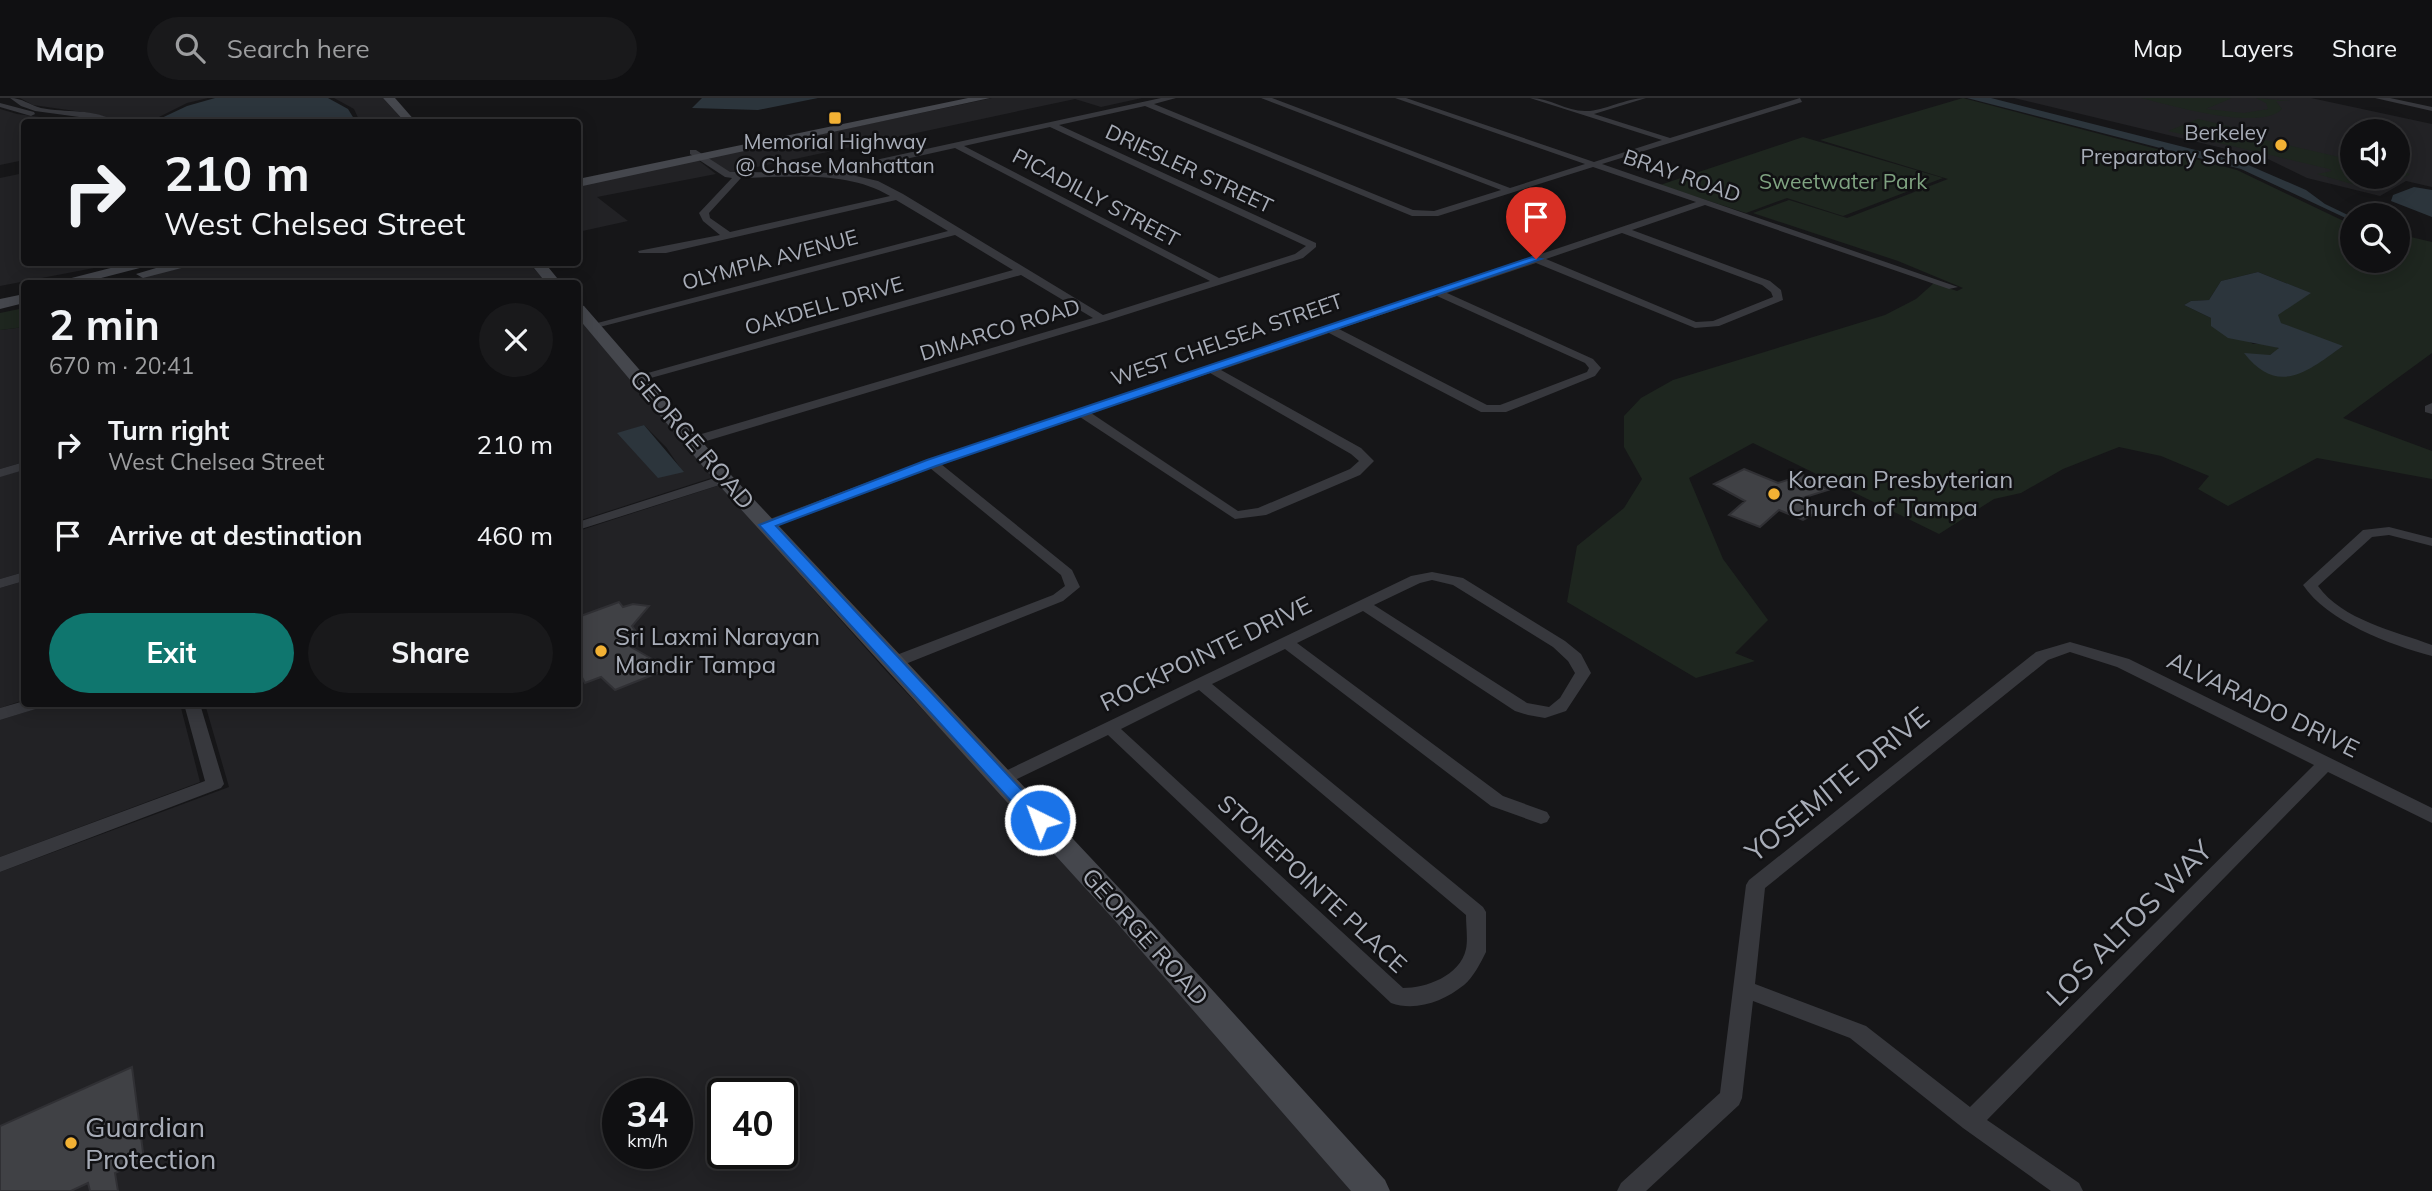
<!DOCTYPE html>
<meta charset="utf-8">
<style>
body{margin:0;font-family:Mulish,sans-serif;background:#19191b;color:#f1f3f6;height:100vh;display:flex;flex-direction:column;font-size:26px;white-space:nowrap}
*{box-sizing:border-box;margin:0}
p{font-size:23px;color:#9c9d9f}
.icon{flex:none;width:38px;height:38px;fill:none;stroke:currentColor;stroke-width:2;stroke-linecap:round;stroke-linejoin:round}
.map{position:relative;flex:1;overflow:hidden}
.drawer{position:absolute;left:21px;top:182px;width:560px;height:427px;display:flex;flex-direction:column;background:#101012;border-radius:7px;box-shadow:0 4px 18px #0003,0 0 0 2px #303032}
.drawer>*{flex:none}
.banner{position:absolute;left:21px;top:21px;width:560px;height:147px;border-radius:7px;box-shadow:0 4px 18px #0003,0 0 0 2px #303032;background:#101012;color:#f1f3f6;overflow:hidden}
.fabs{position:absolute;left:2340px;top:21px;display:grid;gap:14px}
.fabs a{display:grid;place-items:center;width:70px;height:70px;border-radius:50%;background:#101012;box-shadow:0 4px 18px #0003,0 0 0 2px #303032;font-size:35px}
.speed{position:absolute;left:602px;top:980px;display:flex;gap:14px;font-size:35px;font-weight:700;text-align:center}
.speed>*{display:grid;place-content:center;width:91px;height:91px;border-radius:50%;background:#101012;box-shadow:0 4px 18px #0003,0 0 0 2px #303032;line-height:1}
.speed small{font-size:18px;font-weight:400}
.speed .limit{border:4px solid #111;border-radius:10px;background:#fff;color:#111}
.pin{position:absolute;display:grid;place-items:center;width:60px;height:60px;color:#fff;margin:-72px -30px;border-radius:50% 50% 50% 0;rotate:-45deg;box-shadow:0 0 7px #0007}
.pin .icon{rotate:45deg}
.me{position:absolute;width:77px;margin:-38px;rotate:318deg;stroke-linejoin:round;filter:drop-shadow(0 0 5px #0008)}
.turn{display:flex;align-items:center;gap:24px;height:147px;padding:0 28px;font-size:32px}
.turn .icon{width:91px;height:91px;stroke-width:2.5}
.turn b{display:block;font-size:49px;line-height:60px}
.round{display:grid;place-items:center;flex:none;width:74px;height:74px;border-radius:37px;background:#19191b}
.head{display:flex;align-items:center;justify-content:space-between;height:119px;padding:0 28px}
h1{font-size:42px;font-weight:700;line-height:52px}
.primary-button{display:flex;gap:14px;margin-top:auto;padding:14px 28px}
.primary-button a{flex:1;height:80px;border-radius:42px;background:#0f766e;color:#fff;font-size:28px;font-weight:700;line-height:80px;text-align:center}
.primary-button a+a{background:#19191b;color:#f1f3f6}
ul{padding:0;list-style:none}
li{display:flex;align-items:center;gap:21px;height:91px;padding:0 28px}
li div{flex:1}
li b{display:block;font-size:26px}
li em{font-style:normal}
header{display:flex;align-items:center;gap:42px;box-sizing:border-box;height:98px;padding:0 35px;background:#101012;border-bottom:2px solid #303032}
header strong{font-size:33px}
nav{display:flex;gap:38px;margin-inline-start:auto;font-size:24px}
.search{width:490px;height:63px;background:#19191b;display:flex;align-items:center;gap:18px;box-sizing:border-box;padding:0 24px;border-radius:38px;color:#9c9d9f;font-size:26px}
.map>svg:first-child{display:block}
</style>
<header>
<strong>Map</strong>
<div class="search"><svg class="icon" aria-label="search" viewBox="0 0 24 24"><circle cx="10" cy="10" r="6"/><path d="M15 15l6 6"/></svg>Search here</div>
<nav><a>Map</a><a>Layers</a><a>Share</a></nav>
</header>
<div class="map">
<svg width="2432" height="1093" viewBox="0 0 2432 1093">
<rect width="100%" height="100%" fill="#161618"/>
<path fill="#222225" fill-rule="evenodd" d="M 20,0 L 208,0 L 187,5 L 149,24 L 119,24 L 96,16 L 33,7 Z
M 334,0 L 383,0 L 405,24 L 360,24 L 354,11 Z
M 992,0 L 1142,0 L 1101,9 L 1075,1 L 729,75 L 708,60 Z
M 2014,0 L 2311,0 L 2432,26 L 2432,89 L 2406,83 L 2380,98 L 2307,80 L 2268,61 ZM 2352,33 L 2398,33 L 2398,79 L 2352,79 Z
M 0,11 L 17,16 L 79,24 L 24,24 L 24,62 L 0,67 Z
M 698,62 L 716,76 L 597,99 L 628,123 L 578,134 L 578,87 Z
M 24,75 L 24,164 L 120,165 L 0,188 L 0,80 Z
M 209,164 L 529,165 L 547,185 L 109,186 Z
M 578,220 L 686,345 L 714,379 L 578,423 ZM 644,327 L 666,349 L 683,374 L 618,336 Z
M 24,229 L 24,364 L 0,371 L 0,232 Z
M 24,372 L 24,474 L 0,481 L 0,378 Z
M 720,387 L 887,574 L 993,686 L 1356,1093 L 0,1093 L 0,774 L 229,689 L 205,606 L 578,606 L 578,433 ZM 618,996 L 677,996 L 677,1055 L 618,1055 ZM 723,996 L 782,996 L 782,1055 L 723,1055 Z
M 24,483 L 24,602 L 0,610 L 0,490 Z
M 51,606 L 180,606 L 200,684 L 0,759 L 0,622 Z"/>
<path fill="#1e261f" fill-rule="evenodd" d="M 1963,0 L 2237,72 L 2352,127 L 2352,163 L 2398,163 L 2398,136 L 2432,144 L 2432,255 L 2343,320 L 2432,353 L 2432,381 L 2317,360 L 2228,408 L 2198,391 L 2209,378 L 2161,358 L 2119,349 L 2063,371 L 2021,395 L 1994,401 L 1939,436 L 1753,345 L 1689,380 L 1723,461 L 1768,522 L 1735,555 L 1755,563 L 1696,580 L 1567,504 L 1577,448 L 1624,410 L 1642,381 L 1624,349 L 1624,318 L 1641,300 L 1673,282 L 1885,217 L 1916,201 L 1934,185 L 1957,193 L 1963,190 L 1898,163 L 1753,115 L 1789,102 L 1847,120 L 1948,81 L 1820,42 ZM 2258,174 L 2310,195 L 2277,217 L 2280,225 L 2342,249 L 2317,264 L 2270,257 L 2280,251 L 2270,246 L 2253,246 L 2211,220 L 2184,207 L 2191,203 L 2209,202 L 2221,183 Z
M 2141,0 L 2232,0 L 2206,11 L 2244,15 L 2268,11 L 2266,5 L 2256,0 L 2290,3 L 2276,3 L 2282,11 C 2261,34 2169,7 2141,0 Z
M 2198,21 L 2237,30 L 2230,34 L 2352,62 L 2352,79 L 2398,79 L 2398,72 L 2410,76 L 2381,92 L 2373,92 L 2317,76 L 2332,73 L 2329,71 L 2168,33 Z
M 1803,39 L 1943,80 L 1843,118 L 1787,100 L 1746,115 L 1660,87 Z
M 24,210 L 24,229 L 0,232 L 0,215 Z"/>
<path fill="#2c353c" d="M 215,0 L 328,0 L 348,11 L 356,24 L 153,24 L 187,8 Z
M 702,0 L 818,0 L 758,12 L 692,10 Z
M 1967,0 L 1991,0 L 2239,63 L 2306,92 L 2325,106 L 2352,119 L 2352,123 L 2241,71 Z
M 2414,89 L 2432,92 L 2432,119 L 2391,103 L 2393,97 Z
M 2258,174 L 2311,195 L 2278,217 L 2281,225 L 2343,248 C 2308,273 2278,299 2244,255 L 2270,257 L 2279,250 L 2228,240 L 2211,228 L 2211,220 L 2184,207 L 2191,203 L 2209,202 L 2221,183 Z
M 644,327 L 684,374 L 658,380 L 617,335 Z"/>
<path fill="#404145" stroke="#303034" stroke-width="2" d="M 1744,371 L 1778,385 L 1803,377 L 1828,392 L 1802,400 L 1805,402 L 1801,403 L 1818,414 L 1803,422 L 1779,412 L 1760,429 L 1729,417 L 1745,403 L 1714,386 Z
M 619,504 L 623,509 L 633,506 L 649,508 L 632,528 L 640,539 L 624,545 L 659,565 L 660,574 L 615,592 L 601,579 L 585,585 L 578,572 L 578,519 Z
M 132,969 L 144,1062 L 115,1075 L 118,1093 L 90,1093 L 88,1085 L 71,1093 L 0,1093 L 0,1028 Z"/>
<g fill="none" stroke-linecap="round" stroke-linejoin="round">
<path fill="#37383d" fill-rule="evenodd" d="M 10,0 C 22,0 30,7 41,10 C 65,15 95,10 116,24 L 35,13 L 21,8 Z
M 1161,0 L 1176,0 L 1154,6 L 1413,112 L 1434,113 L 1501,92 L 1261,0 L 1272,0 L 1510,90 L 1585,66 L 1395,0 L 1406,0 L 1594,64 L 1662,42 L 1530,0 C 1550,0 1566,13 1585,13 C 1602,14 1625,0 1646,0 L 1594,16 L 1670,40 L 1800,0 L 1802,4 L 1602,66 L 1958,189 L 1949,191 L 1705,107 L 1632,132 L 1770,183 L 1781,192 L 1783,202 L 1719,228 L 1695,230 L 1536,165 L 1447,195 L 1593,261 L 1601,270 L 1595,278 L 1506,314 L 1481,314 L 1329,235 L 1221,272 L 1361,350 L 1374,363 L 1360,377 L 1266,417 L 1235,421 L 1080,319 L 941,366 L 1072,472 L 1080,489 L 1063,503 L 898,569 L 886,569 L 884,565 L 886,561 L 1053,497 L 1065,488 L 1061,477 L 930,370 L 772,430 L 762,430 L 760,427 L 762,424 L 927,362 L 1696,104 L 1593,69 L 1438,118 L 1412,118 L 1145,8 L 1059,27 L 1316,145 L 1316,149 L 1303,160 L 1106,223 L 693,347 L 687,343 L 688,340 L 1093,220 L 1021,177 L 640,283 L 632,283 L 630,280 L 1013,172 L 955,137 L 592,231 L 586,228 L 948,133 L 896,102 L 666,155 L 639,155 L 638,153 L 720,137 L 703,123 L 699,115 L 732,80 L 725,79 L 690,56 L 690,52 L 696,52 L 730,74 L 847,75 L 880,61 ZM 1050,29 L 1306,148 L 1295,156 L 1219,180 L 964,48 ZM 955,50 L 1210,183 L 1103,217 L 903,96 L 878,83 L 856,78 L 883,66 ZM 741,80 C 790,79 847,72 890,98 L 730,134 L 710,120 L 709,115 ZM 1622,135 L 1762,187 L 1771,194 L 1773,199 L 1713,223 L 1696,224 L 1546,161 ZM 1437,198 L 1585,265 L 1589,270 L 1587,274 L 1500,307 L 1487,307 L 1339,231 ZM 1210,275 L 1351,356 L 1359,363 L 1350,371 L 1258,410 L 1238,413 L 1091,315 Z
M 2375,0 L 2390,0 L 2432,9 L 2432,13 Z
M 0,5 L 34,14 L 35,16 L 31,18 L 0,9 Z
M 2432,305 L 2432,316 L 2425,314 L 2425,308 Z
M 24,364 L 24,372 L 0,379 L 0,371 Z
M 724,377 L 731,381 L 729,384 L 578,432 L 578,424 Z
M 2389,429 L 2432,440 L 2432,448 L 2389,437 L 2372,439 L 2318,488 C 2342,522 2395,533 2432,547 L 2432,558 C 2390,547 2327,523 2303,487 L 2363,432 Z
M 24,474 L 24,483 L 0,490 L 0,481 Z
M 1432,474 L 1463,480 L 1565,543 L 1581,556 L 1591,575 L 1566,613 L 1545,620 L 1528,617 L 1515,613 L 1363,513 L 1297,545 L 1503,698 L 1547,714 L 1550,719 L 1547,724 L 1541,726 L 1491,708 L 1285,551 L 1212,586 L 1483,809 L 1486,814 L 1486,854 C 1481,864 1473,880 1464,887 C 1444,903 1416,914 1391,905 L 1108,637 L 1009,685 L 997,685 L 994,681 L 997,677 L 1411,478 ZM 1432,482 L 1453,487 L 1553,549 L 1568,563 L 1575,575 L 1560,600 L 1549,609 L 1527,605 L 1374,507 L 1420,485 ZM 1199,592 L 1466,817 C 1466,828 1468,841 1466,851 C 1460,878 1426,890 1403,890 L 1121,631 Z
M 2070,544 L 2129,561 L 2432,710 L 2432,725 L 2328,674 L 1987,1022 L 2079,1085 L 2083,1093 L 2051,1093 L 1963,1030 L 1850,940 L 1753,903 L 1742,1000 L 1739,1007 L 1646,1093 L 1617,1093 L 1621,1085 L 1720,995 L 1746,787 L 1749,782 L 2036,554 ZM 2070,554 L 2117,569 L 2314,667 L 1970,1009 L 1866,928 L 1755,886 L 1765,790 L 2048,562 Z
M 24,603 L 24,606 L 41,606 L 39,610 L 0,622 L 0,610 Z
M 184,606 L 200,606 L 224,686 L 221,690 L 0,774 L 0,759 L 205,683 Z"/>
<path fill="#45474d" fill-rule="evenodd" d="M 383,0 L 395,0 L 416,24 L 405,24 Z
M 968,0 L 990,0 L 578,89 L 578,81 Z
M 134,164 L 163,164 L 78,186 L 48,186 Z
M 176,164 L 205,164 L 143,180 L 136,176 Z
M 529,164 L 544,164 L 562,186 L 547,186 Z
M 24,196 L 24,205 L 0,211 L 0,201 Z
M 578,206 L 584,208 L 731,377 L 1136,808 L 1385,1082 L 1390,1093 L 1351,1093 L 1116,824 L 717,385 L 578,220 Z"/>
</g>
<path fill="#1a73e8" stroke="#114b97" stroke-width="2" d="M 1532,159 L 1541,161 L 936,368 L 776,428 L 1046,718 L 1049,722 L 1046,727 L 1033,727 L 759,427 L 927,362 Z"/>
<g fill="#f2b134" stroke="#111113" stroke-width="2.5">
<rect x="828" y="13" width="14" height="14" rx="3.5"/>
<circle cx="2281" cy="47" r="7"/>
<circle cx="1774" cy="396" r="7"/>
<circle cx="601" cy="553" r="7"/>
<circle cx="71" cy="1045" r="7"/>
</g>
<g text-anchor="middle" stroke-width="5" stroke-linejoin="round" paint-order="stroke">
<g font-size="21" fill="#a8adb8" stroke="#111113" text-anchor="end">
<text x="2267" y="42">Berkeley<tspan x="2267" dy="24">Preparatory School</tspan></text>
<text x="835" y="51" text-anchor="middle">Memorial Highway<tspan x="835" dy="24">@ Chase Manhattan</tspan></text>
</g>
<g font-size="21" fill="#a8adb8" stroke="#111113">
<text transform="translate(1189 71) rotate(25)" y="7">DRIESLER STREET</text>
<text transform="translate(1682 78) rotate(19)" y="7">BRAY ROAD</text>
<text transform="translate(1096 100) rotate(28)" y="7">PICADILLY STREET</text>
<text transform="translate(770 162) rotate(-15)" y="7">OLYMPIA AVENUE</text>
<text transform="translate(824 208) rotate(-16)" y="7">OAKDELL DRIVE</text>
<text transform="translate(1000 232) rotate(-17)" y="7">DIMARCO ROAD</text>
<text transform="translate(1227 242) rotate(-19)" y="7">WEST CHELSEA STREET</text>
</g>
<g font-size="21" fill="#7fa381" stroke="#111113">
<text x="1843" y="91">Sweetwater Park</text>
</g>
<g font-size="24" fill="#a8adb8" stroke="#111113">
<text transform="translate(692 342) rotate(49)" y="8">GEORGE ROAD</text>
<text transform="translate(1206 556) rotate(-26)" y="8">ROCKPOINTE DRIVE</text>
<text transform="translate(2263 607) rotate(26)" y="8">ALVARADO DRIVE</text>
<text transform="translate(1312 786) rotate(43)" y="8">STONEPOINTE PLACE</text>
<text transform="translate(1145 839) rotate(48)" y="8">GEORGE ROAD</text>
</g>
<g font-size="24" fill="#a8adb8" stroke="#111113" text-anchor="start">
<text x="1788" y="390">Korean Presbyterian<tspan x="1788" dy="28">Church of Tampa</tspan></text>
<text x="615" y="547">Sri Laxmi Narayan<tspan x="615" dy="28">Mandir Tampa</tspan></text>
</g>
<g font-size="28" fill="#a8adb8" stroke="#111113">
<text transform="translate(1837 686) rotate(-39)" y="10">YOSEMITE DRIVE</text>
<text transform="translate(2129 825) rotate(-45)" y="10">LOS ALTOS WAY</text>
</g>
<g font-size="28" fill="#a8adb8" stroke="#111113" text-anchor="start">
<text x="85" y="1039">Guardian<tspan x="85" dy="32">Protection</tspan></text>
</g>
</g>
</svg>
<div class="fabs">
<a><svg class="icon" aria-label="sound" viewBox="0 0 24 24"><path d="M4 9h4l5-4v14l-5-4H4zM17 9q2 3 0 6"/></svg></a>
<a><svg class="icon" aria-label="search" viewBox="0 0 24 24"><circle cx="10" cy="10" r="6"/><path d="M15 15l6 6"/></svg></a>
</div>
<div class="speed"><div>34<small>km/h</small></div><div class="limit">40</div></div>
<div class="pin" style="left:1536px;top:161px;background:#d93025"><svg class="icon" aria-label="arrive" viewBox="0 0 24 24"><path d="M6 21V4h12l-3 4 3 4H6"/></svg></div>
<svg class="me" style="left:1040px;top:722px" viewBox="-20 -20 40 40"><circle r="17" fill="#1a73e8" stroke="#fff" stroke-width="3"/><path d="M0-11L8 9 0 5-8 9z" fill="#fff"/></svg>
<div class="banner">
<div class="turn"><svg class="icon" aria-label="right" viewBox="0 0 24 24"><path d="M7 20v-9h11M14 6l5 5-5 5"/></svg><div><b>210 m</b>West Chelsea Street</div></div>
</div>
<section class="drawer">
<div class="head"><div><h1>2 min</h1><p>670 m · 20:41</p></div><a class="round"><svg class="icon" aria-label="close" viewBox="0 0 24 24"><path d="M6 6l12 12M18 6L6 18"/></svg></a></div>
<ul>
<li><svg class="icon" aria-label="right" viewBox="0 0 24 24"><path d="M7 20v-9h11M14 6l5 5-5 5"/></svg><div><b>Turn right</b><p>West Chelsea Street</p></div><em>210 m</em></li>
<li><svg class="icon" aria-label="arrive" viewBox="0 0 24 24"><path d="M6 21V4h12l-3 4 3 4H6"/></svg><div><b>Arrive at destination</b></div><em>460 m</em></li>
</ul>
<div class="primary-button"><a>Exit</a><a>Share</a></div>
</section>
</div>
